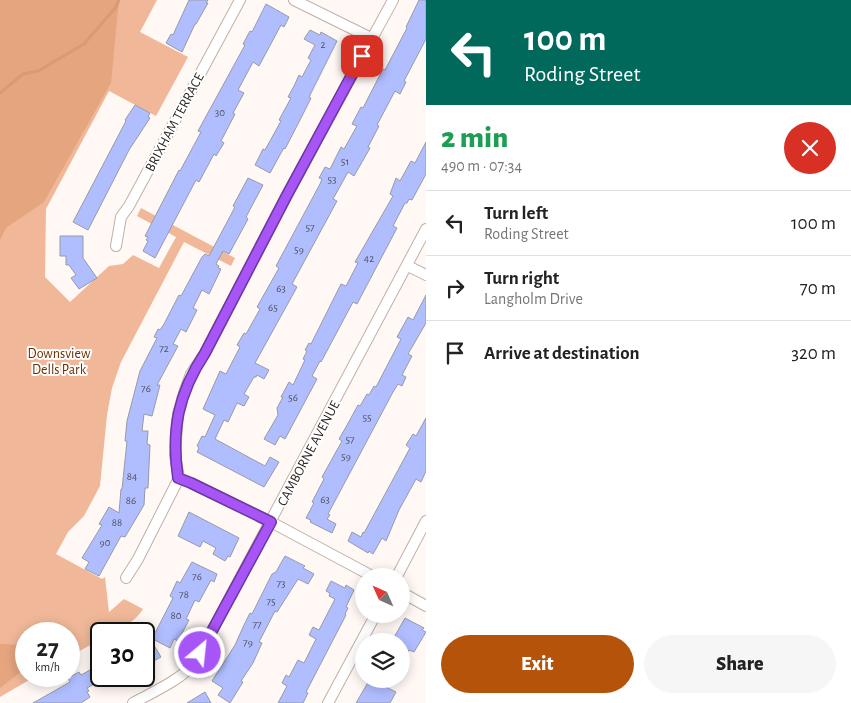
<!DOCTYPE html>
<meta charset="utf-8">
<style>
body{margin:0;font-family:"Alegreya Sans",sans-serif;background:#f6f6f6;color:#222;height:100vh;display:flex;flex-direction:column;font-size:19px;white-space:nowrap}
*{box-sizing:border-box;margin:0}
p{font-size:16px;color:#767676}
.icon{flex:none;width:28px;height:28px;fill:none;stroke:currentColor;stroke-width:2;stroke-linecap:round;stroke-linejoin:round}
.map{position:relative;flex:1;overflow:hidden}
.details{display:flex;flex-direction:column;background:#fff;width:425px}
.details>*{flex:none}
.top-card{background:#00695c;color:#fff;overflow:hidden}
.needle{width:32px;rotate:315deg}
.tools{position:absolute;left:355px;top:568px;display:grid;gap:10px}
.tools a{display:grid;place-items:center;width:55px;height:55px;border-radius:50%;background:#fff;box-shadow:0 2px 12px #0003;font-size:25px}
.speed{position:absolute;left:15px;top:622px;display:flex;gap:10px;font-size:25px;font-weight:700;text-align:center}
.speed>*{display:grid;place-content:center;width:65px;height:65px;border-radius:50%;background:#fff;box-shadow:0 2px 12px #0003;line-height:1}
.speed small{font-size:12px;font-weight:400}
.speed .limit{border:2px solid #111;border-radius:8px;background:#fff;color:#111}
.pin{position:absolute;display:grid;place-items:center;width:42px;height:42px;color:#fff;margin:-21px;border-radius:10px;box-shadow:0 2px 8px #0006}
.me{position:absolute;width:55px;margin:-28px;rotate:28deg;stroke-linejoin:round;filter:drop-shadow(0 0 4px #0008)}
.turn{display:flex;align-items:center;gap:18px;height:105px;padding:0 15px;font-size:22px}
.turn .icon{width:65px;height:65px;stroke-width:2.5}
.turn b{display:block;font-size:35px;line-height:42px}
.round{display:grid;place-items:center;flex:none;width:52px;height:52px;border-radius:26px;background:#f6f6f6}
.headline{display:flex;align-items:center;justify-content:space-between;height:85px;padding:0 15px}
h1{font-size:30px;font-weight:800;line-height:38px;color:#1e9e55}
.button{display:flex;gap:10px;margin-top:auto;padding:10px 15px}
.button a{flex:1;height:58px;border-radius:30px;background:#b45309;color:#fff;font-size:20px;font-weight:800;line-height:58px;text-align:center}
.button a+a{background:#f6f6f6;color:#222}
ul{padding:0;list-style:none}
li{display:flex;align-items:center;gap:15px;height:65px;padding:0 15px;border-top:1px solid #e0e0e0}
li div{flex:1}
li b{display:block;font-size:19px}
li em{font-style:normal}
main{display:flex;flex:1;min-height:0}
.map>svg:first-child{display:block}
</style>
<main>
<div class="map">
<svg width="426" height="703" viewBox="0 0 426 703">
<rect width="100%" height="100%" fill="#fff8f4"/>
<path fill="#f0b898" d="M 0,0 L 157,0 L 140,32 L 188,57 L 156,116 L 109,91 L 46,209 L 45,277 L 70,302 L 109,266 L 123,264 L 133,255 L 159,268 L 176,237 L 137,216 L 141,208 L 235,258 L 231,266 L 184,242 L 121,362 L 112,388 L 107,415 L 100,486 L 84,516 L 68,532 L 56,554 L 102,579 L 105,577 L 109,612 L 124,599 L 143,609 C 135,622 116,634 101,634 L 101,639 L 69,657 L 69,634 L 26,634 L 26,676 L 36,676 L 0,697 Z"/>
<path fill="#e5a57f" d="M 0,0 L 119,0 L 111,83 L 44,202 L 6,228 L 0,240 Z
M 0,644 L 26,645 L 26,668 L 0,688 Z"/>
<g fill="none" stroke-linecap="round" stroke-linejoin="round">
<path stroke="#da9a74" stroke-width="3" d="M 0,93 L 23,74 L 38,71 L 84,44 L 116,7 L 119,0"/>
</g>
<path fill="#b0beff" stroke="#969aa8" d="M 189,0 L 208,0 L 206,3 L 208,3 L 196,24 L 195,24 L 182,52 L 166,43 L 171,34 L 173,35 Z
M 419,0 L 426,0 L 426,39 L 404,81 L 406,82 L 400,94 L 395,91 L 377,125 L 379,126 L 368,147 L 370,148 L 354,176 L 348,172 L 333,199 L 337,201 L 292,284 L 297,287 L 255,363 L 269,370 L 264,379 L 257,375 L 256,377 L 254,377 L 244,394 L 249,397 L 244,406 L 237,403 L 228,422 L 224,420 L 215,439 L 265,466 L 270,457 L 279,462 L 264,487 L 197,452 L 199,448 L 197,446 L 202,436 L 205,437 L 215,415 L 203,409 L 220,371 L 226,374 L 240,347 L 237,345 L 244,333 L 246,334 L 260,309 L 257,307 L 279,268 L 276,266 L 320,184 L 322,179 L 319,178 L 325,167 L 330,169 L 341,147 L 344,149 L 357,126 L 352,124 L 361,107 L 363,108 L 383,69 L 385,70 L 407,28 L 406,27 Z
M 266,4 L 289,17 L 284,27 L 281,25 L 259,66 L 253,62 L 238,90 L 244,93 L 233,113 L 235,114 L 221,141 L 224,143 L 216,156 L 214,154 L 199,182 L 196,180 L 155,258 L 143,251 L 148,241 L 146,240 L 148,237 L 145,236 L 179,170 L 180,171 L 201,132 L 198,131 L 245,45 L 243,44 L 250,31 L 252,32 Z
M 310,30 L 320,35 L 321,32 L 337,41 L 309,97 L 311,98 L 300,120 L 285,149 L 284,148 L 281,153 L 270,173 L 255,165 L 263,149 L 265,150 L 281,121 L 279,120 L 291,98 L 288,97 L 294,86 L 299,75 L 302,77 L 311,60 L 308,58 L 315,45 L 304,39 Z
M 135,105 L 150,113 L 148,117 L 150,118 L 129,150 L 88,230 L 73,222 L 126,121 L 125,120 Z
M 426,142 L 426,174 L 412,200 L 409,199 L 407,203 L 405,203 L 393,226 L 397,228 L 357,304 L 353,302 L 321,362 L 320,361 L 312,376 L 317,379 L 285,439 L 280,436 L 275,445 L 264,439 L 278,415 L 277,408 L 283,397 L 281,397 L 289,382 L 293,385 L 305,360 L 303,359 L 307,351 L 305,350 L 309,343 L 311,344 L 341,284 L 346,286 L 358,263 L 355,262 L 393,196 L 390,194 L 396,178 L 400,181 L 411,161 L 415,163 Z
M 248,178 L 263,185 L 246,217 L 248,219 L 229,254 L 223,251 L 216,264 L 219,266 L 218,268 L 221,269 L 209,294 L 202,290 L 193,308 L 197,310 L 186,332 L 181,329 L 173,344 L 178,346 L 157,385 L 160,385 L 152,416 L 144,414 L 142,431 L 148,431 L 147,444 L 150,445 L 148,488 L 145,488 L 144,505 L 125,537 L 121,536 L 99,576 L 85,569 L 89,562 L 82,558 L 102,525 L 99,524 L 109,507 L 119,513 L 121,489 L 122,489 L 127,441 L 125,441 L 127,421 L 140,371 L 157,338 L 154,337 L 158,329 L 160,330 L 164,324 L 179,295 L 181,296 L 202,257 L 205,254 L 209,256 L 235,207 L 233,206 Z
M 60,236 L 83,236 L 83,258 L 97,278 L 79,289 L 71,278 L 76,275 L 69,265 L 66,265 L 66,256 L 60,256 Z
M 426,295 L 426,323 L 408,354 L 412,356 L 402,375 L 406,377 L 402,386 L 398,384 L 393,392 L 328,514 L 330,515 L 327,519 L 336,524 L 332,533 L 310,522 L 311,520 L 306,518 L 314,503 L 312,502 L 324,479 L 322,477 L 342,441 L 339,439 L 346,427 L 358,405 L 360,406 L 367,394 L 369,395 L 374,386 L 376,387 L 401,339 L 397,337 L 408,317 L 413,320 Z
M 426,418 L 426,471 L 421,482 L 416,479 L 399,510 L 386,541 L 382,538 L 373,554 L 369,551 L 368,553 L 348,541 L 352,532 L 361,537 L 363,532 L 364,533 L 410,448 L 406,445 L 413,434 L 416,436 Z
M 189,512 L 239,538 L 230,557 L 228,556 L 225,561 L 213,554 L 216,548 L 203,541 L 200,547 L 178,536 Z
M 285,556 L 305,566 L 303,568 L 314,574 L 308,584 L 298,579 L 277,612 L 275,611 L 259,642 L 262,643 L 253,663 L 241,681 L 243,682 L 230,703 L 218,695 L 223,688 L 212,681 L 235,645 L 244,625 L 250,613 L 252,614 L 272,574 L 276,572 Z
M 192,562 L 217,574 L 214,582 L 211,580 L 199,602 L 195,600 L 186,619 L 189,620 L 178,641 L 174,639 L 170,648 L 149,637 L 161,657 L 150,663 L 146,657 L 144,659 L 144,639 L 155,633 L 173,598 L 170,596 L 177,581 L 180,583 Z
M 331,581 L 345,588 L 346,585 L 354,590 L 346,607 L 348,608 L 345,614 L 346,615 L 306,692 L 308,693 L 303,703 L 278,703 L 287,686 L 282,683 L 286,675 L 289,677 L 298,660 L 304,663 L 316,639 L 309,635 L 313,627 L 319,630 L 335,599 L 329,596 L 330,593 L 326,591 Z
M 405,618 L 424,628 L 422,630 L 426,632 L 414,652 L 409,650 L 401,664 L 401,641 L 392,641 Z
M 101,664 L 101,680 L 87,688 L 89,691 L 87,692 L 90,697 L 81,703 L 33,703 L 70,682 L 68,678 L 79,672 L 81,675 Z
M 106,676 L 128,676 L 112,686 Z
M 370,679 L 396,692 L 390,703 L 356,703 Z
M 205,692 L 211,703 L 187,703 Z"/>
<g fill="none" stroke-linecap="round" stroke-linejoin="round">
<g stroke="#c0b0a7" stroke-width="12">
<path id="minor" d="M 294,0 L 371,38
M 116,246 L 121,217 L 129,206 L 240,0
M 408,266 L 426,275
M 179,478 L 191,483 L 271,522 L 372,576
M 397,576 L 426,521
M 126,578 L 138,559 L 179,478 L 175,455 L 178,414 L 185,390 L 191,374 L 205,353 L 287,195 L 393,0
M 401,592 L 426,606
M 133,703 C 153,692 183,679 196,661 L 426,229
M 328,703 L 376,614"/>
</g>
<use href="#minor" stroke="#fff" stroke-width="10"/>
</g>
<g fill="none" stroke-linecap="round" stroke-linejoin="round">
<g stroke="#6d37a1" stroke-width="12">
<path id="route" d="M 200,653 L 271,522 L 191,483 L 178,478 C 171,430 178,394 205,353 L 287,195 L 362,56"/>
</g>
<use href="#route" stroke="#a855f7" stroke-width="9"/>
</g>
<g text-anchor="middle" stroke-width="4" stroke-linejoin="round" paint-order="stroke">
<g font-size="11" fill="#4e4e5b">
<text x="323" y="48">2</text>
<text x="220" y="116">30</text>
<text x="345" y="165">51</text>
<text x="332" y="183">53</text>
<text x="310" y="231">57</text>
<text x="299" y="253">59</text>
<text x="369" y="262">42</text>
<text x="281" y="292">63</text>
<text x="273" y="311">65</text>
<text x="164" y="352">72</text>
<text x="146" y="392">76</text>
<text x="293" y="401">56</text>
<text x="367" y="421">55</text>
<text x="350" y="443">57</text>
<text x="346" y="460">59</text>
<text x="132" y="480">84</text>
<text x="325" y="503">63</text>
<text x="131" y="504">86</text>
<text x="117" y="526">88</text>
<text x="105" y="546">90</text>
<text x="197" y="580">76</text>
<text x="281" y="587">73</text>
<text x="184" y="598">78</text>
<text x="271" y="605">75</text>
<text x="176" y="619">80</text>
<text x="257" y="628">77</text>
<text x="248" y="646">79</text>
</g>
<g font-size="14" fill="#2e2824" stroke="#fff">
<text transform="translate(174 122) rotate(-62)" y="5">BRIXHAM TERRACE</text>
<text transform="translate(308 453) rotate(-62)" y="5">CAMBORNE AVENUE</text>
</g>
<g font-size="14" fill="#682e00" stroke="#fff">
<text x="59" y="358">Downsview<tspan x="59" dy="16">Dells Park</tspan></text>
</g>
</g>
</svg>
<div class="tools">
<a><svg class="needle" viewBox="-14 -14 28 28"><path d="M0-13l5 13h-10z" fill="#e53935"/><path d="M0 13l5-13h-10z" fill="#767676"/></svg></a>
<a><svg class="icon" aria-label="layers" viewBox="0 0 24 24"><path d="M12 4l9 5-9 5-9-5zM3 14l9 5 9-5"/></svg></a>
</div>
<div class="speed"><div>27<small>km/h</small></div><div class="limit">30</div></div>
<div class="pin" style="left:362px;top:56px;background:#d93025"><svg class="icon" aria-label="arrive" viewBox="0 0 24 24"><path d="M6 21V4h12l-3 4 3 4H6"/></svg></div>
<svg class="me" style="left:200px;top:653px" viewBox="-20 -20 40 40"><circle r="17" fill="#a855f7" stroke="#fff" stroke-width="3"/><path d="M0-11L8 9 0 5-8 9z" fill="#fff"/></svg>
</div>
<section class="details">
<div class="top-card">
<div class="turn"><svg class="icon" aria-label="left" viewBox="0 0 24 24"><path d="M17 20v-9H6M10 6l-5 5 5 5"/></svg><div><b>100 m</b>Roding Street</div></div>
</div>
<div class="headline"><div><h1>2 min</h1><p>490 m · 07:34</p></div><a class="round" style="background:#d93025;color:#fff"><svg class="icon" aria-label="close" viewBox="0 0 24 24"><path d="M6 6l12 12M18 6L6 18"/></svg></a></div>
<ul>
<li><svg class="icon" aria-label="left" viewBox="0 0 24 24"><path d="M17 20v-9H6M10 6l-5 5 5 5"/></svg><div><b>Turn left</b><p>Roding Street</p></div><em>100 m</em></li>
<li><svg class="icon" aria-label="right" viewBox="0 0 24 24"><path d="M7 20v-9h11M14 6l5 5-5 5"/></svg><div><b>Turn right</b><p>Langholm Drive</p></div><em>70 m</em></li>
<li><svg class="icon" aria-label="arrive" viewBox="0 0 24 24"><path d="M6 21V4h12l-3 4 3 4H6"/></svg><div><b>Arrive at destination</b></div><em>320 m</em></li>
</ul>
<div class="button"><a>Exit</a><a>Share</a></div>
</section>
</main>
